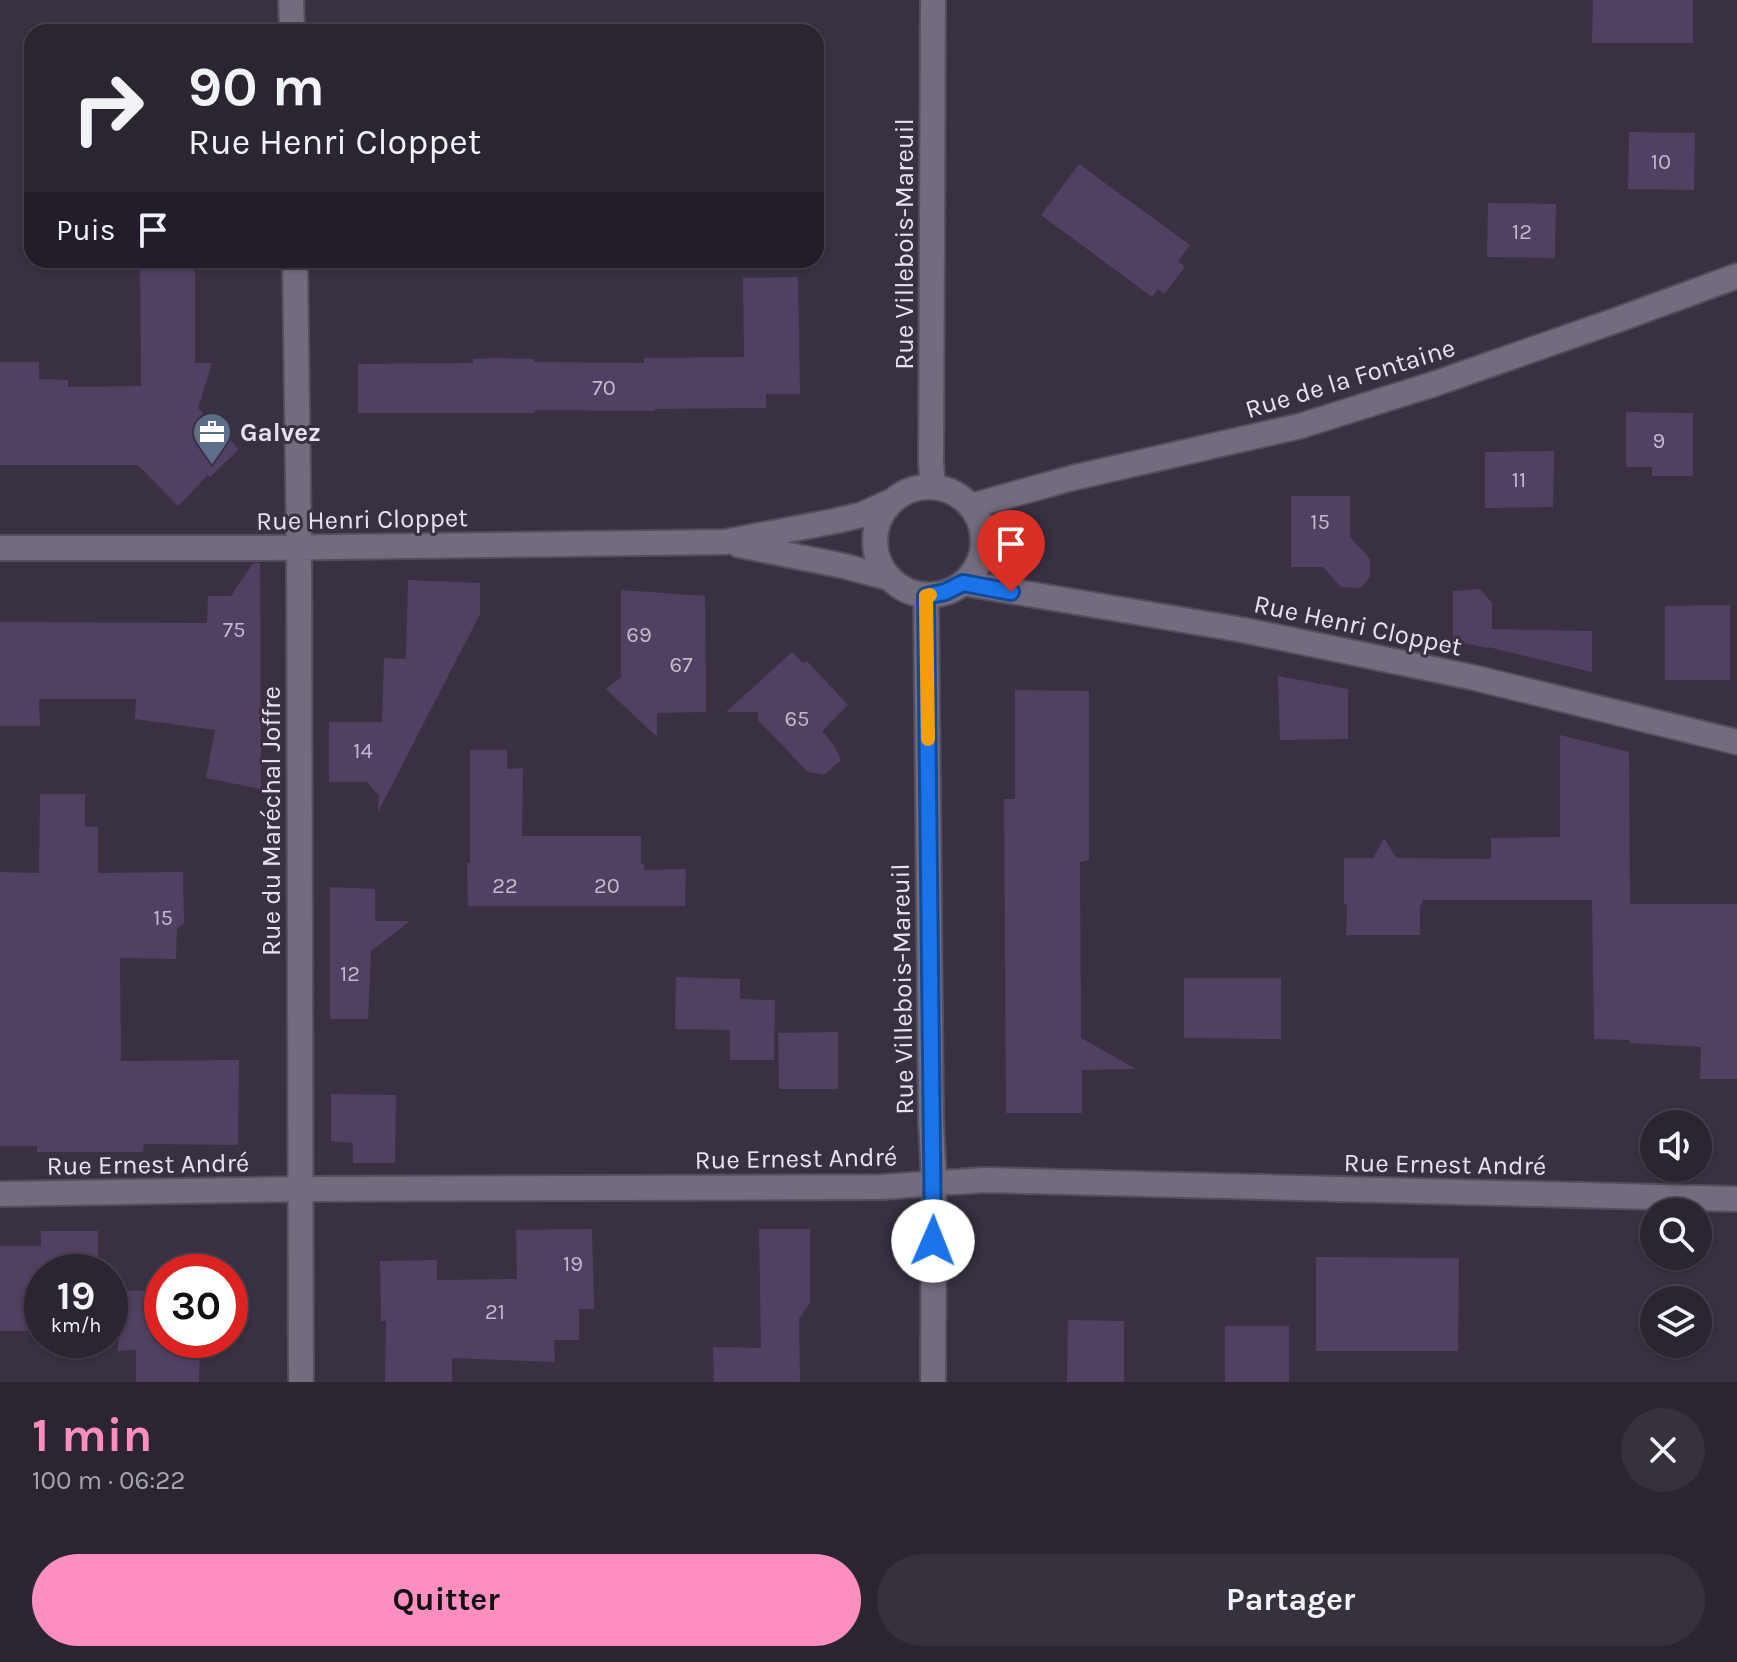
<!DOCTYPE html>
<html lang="fr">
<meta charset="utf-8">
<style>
body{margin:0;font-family:Karla,sans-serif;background:#37313e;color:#f1f3f6;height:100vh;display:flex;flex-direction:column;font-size:30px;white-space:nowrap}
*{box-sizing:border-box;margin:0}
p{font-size:26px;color:#a6a5ac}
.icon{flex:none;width:44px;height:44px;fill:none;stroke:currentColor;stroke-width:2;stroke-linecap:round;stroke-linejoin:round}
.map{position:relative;height:1382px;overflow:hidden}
.sheet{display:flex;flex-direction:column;background:#2b2532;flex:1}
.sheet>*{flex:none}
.top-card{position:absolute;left:24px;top:24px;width:800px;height:244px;border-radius:24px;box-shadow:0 2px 6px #0004,0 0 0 2px #47424d;background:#2b2532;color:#f1f3f6;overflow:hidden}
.controls{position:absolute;left:1640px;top:1110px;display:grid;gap:16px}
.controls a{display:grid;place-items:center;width:72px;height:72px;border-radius:50%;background:#2b2532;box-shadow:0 2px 6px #0004,0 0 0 2px #47424d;font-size:40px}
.speed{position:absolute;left:24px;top:1254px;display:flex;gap:16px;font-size:40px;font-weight:700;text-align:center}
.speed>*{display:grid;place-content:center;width:104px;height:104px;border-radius:50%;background:#2b2532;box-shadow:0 2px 6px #0004,0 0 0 2px #47424d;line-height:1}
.speed small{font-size:20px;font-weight:400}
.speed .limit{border:12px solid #d22;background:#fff;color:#111}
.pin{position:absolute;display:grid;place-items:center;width:68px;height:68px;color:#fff;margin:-82px -34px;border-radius:50% 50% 50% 0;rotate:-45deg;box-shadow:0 0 8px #0007}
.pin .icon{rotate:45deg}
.me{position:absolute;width:88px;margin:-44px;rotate:1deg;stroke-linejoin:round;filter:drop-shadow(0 0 6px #0008)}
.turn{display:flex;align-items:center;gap:28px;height:168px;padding:0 32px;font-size:36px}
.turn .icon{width:104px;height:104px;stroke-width:2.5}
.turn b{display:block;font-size:56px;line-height:68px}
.then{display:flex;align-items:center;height:76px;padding:0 32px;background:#0003;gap:16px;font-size:30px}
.round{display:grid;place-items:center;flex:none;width:84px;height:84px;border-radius:42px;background:#37313e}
.headline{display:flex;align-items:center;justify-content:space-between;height:136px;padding:0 32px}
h1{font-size:48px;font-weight:700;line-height:60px;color:#fd8ebf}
.cta{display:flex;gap:16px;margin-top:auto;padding:16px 32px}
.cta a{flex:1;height:92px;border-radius:48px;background:#fd8ebf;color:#111;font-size:32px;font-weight:700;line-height:92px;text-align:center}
.cta a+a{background:#37313e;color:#f1f3f6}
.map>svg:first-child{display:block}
</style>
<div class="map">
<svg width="1737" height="1382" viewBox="0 0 1737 1382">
<rect width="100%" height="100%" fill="#393142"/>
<path fill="#504162" d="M 1593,0 L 1693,0 L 1693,43 L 1592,43 Z
M 1629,132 L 1695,133 L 1694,190 L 1628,189 Z
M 1079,164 L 1190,245 L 1178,261 L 1185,267 L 1164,294 L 1158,289 L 1152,297 L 1041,215 Z
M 1488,203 L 1556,204 L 1555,258 L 1487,257 Z
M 140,270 L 195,270 L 195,363 L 212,363 L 198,408 L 239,449 L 210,477 L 208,475 L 178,506 L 138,465 L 0,465 L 0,362 L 39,362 L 39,379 L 68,380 L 68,387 L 141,386 Z
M 798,277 L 800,394 L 766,394 L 766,408 L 655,409 L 655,411 L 535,410 L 534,413 L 358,413 L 358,364 L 473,363 L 473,359 L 493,358 L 534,359 L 534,362 L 644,363 L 644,358 L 744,357 L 743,278 Z
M 1626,412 L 1693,413 L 1693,476 L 1652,476 L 1652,467 L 1626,467 Z
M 1554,451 L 1553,507 L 1485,508 L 1485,452 Z
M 1291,496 L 1350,496 L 1350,537 L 1370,559 L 1370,577 L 1360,588 L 1341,587 L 1323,567 L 1291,567 Z
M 253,563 L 260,563 L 261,789 L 206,778 L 215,730 L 135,719 L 136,699 L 39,699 L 40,726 L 0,726 L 0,622 L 207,623 L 208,596 L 231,596 Z
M 408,580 L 480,583 L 480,614 L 378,812 L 379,796 L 367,782 L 329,782 L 329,722 L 382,722 L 384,658 L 406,659 Z
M 1480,589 L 1492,603 L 1492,629 L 1592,631 L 1592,672 L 1488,647 L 1488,648 L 1453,641 L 1453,591 Z
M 621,590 L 705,596 L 706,712 L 657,713 L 657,737 L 606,689 L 621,677 Z
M 1730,605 L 1730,680 L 1665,680 L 1665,606 Z
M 792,652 L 803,663 L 807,661 L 848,705 L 822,731 L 834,745 L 841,760 L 824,775 L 808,772 L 758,720 L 758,712 L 726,712 Z
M 1278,676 L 1348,689 L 1348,739 L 1280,740 Z
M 1015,690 L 1089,691 L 1089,860 L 1080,862 L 1081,1038 L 1136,1069 L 1082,1070 L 1082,1113 L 1006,1113 L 1004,799 L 1015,799 Z
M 1560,735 L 1629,752 L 1630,904 L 1737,904 L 1737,1079 L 1700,1079 L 1701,1047 L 1630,1043 L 1630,1040 L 1594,1039 L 1592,900 L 1422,900 L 1422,905 L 1420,905 L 1420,935 L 1346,935 L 1347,905 L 1344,904 L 1344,858 L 1373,858 L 1384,838 L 1396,858 L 1491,859 L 1491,838 L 1560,837 Z
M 470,750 L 507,750 L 507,769 L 523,768 L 522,836 L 641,836 L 641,864 L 644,864 L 644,870 L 686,869 L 685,906 L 468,906 L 467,863 L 470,863 Z
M 40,794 L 85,794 L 85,826 L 98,827 L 98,873 L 183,872 L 184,924 L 177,928 L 176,959 L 120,958 L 121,1061 L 239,1060 L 238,1145 L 144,1144 L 143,1152 L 37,1152 L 37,1146 L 0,1146 L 0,872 L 39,873 Z
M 330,887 L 375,889 L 375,921 L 410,921 L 371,951 L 368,1019 L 330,1019 Z
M 676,977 L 740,979 L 740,999 L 775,1000 L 774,1060 L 730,1060 L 730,1030 L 675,1029 Z
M 1184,978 L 1281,978 L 1281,1039 L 1184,1038 Z
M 838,1032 L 838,1089 L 779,1089 L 778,1033 Z
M 331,1094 L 396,1095 L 395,1163 L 353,1163 L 353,1143 L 331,1141 Z
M 592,1229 L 594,1309 L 579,1309 L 579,1340 L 554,1340 L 555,1362 L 452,1358 L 452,1382 L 385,1382 L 386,1321 L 381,1321 L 380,1261 L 437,1260 L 437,1280 L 517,1279 L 516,1230 Z
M 759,1229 L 810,1229 L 810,1303 L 799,1319 L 800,1382 L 714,1382 L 713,1347 L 761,1348 Z
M 41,1231 L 98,1231 L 98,1272 L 42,1272 L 42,1331 L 0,1331 L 0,1246 L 41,1246 Z
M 1316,1257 L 1459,1258 L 1458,1351 L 1316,1351 Z
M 162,1290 L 162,1340 L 200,1340 L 199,1382 L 136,1382 L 136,1350 L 118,1351 L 121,1291 Z
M 1068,1320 L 1124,1321 L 1124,1382 L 1067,1382 Z
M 1225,1326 L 1289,1326 L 1289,1382 L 1225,1382 Z"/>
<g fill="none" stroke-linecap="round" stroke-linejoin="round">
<g stroke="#544e5c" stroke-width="28">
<path id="minor" d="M 291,0 L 292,32
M 933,0 L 931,463 L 933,487
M 295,260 L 299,548 L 301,1382
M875 541a54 54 0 1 1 108 0a54 54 0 1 1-108 0Z
M 971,506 L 1072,478 L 1300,426 L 1434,384 L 1617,320 L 1737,276
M 739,545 L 844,566 L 889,578
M 0,548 L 259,548 L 725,542 L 835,521 L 861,515 L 892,501
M 963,583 L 1243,630 L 1471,677 L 1737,742
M 926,596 L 931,1121 L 934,1183 L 933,1382
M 0,1194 L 301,1189 L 881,1187 L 984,1180 L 1737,1199"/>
</g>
<use href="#minor" stroke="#736b7e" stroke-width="24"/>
</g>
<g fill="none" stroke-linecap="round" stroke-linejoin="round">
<g stroke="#114b97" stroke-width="20">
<path id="route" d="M 933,1241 L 926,596 L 945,592 L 963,583 L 1011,592"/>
</g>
<use href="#route" stroke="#1a73e8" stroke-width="14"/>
<path stroke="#f59e0b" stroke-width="14" d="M 928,739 L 926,596 L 930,595"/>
</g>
<defs>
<g id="office-pin" transform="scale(2)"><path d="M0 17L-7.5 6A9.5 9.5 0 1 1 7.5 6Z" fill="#5c6f8a" stroke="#393142"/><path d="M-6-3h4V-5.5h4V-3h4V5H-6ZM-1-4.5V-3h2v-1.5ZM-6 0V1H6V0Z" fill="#fff"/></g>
</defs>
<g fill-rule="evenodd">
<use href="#office-pin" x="212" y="432"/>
</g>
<g text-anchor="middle" stroke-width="6" stroke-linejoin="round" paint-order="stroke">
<g font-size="22" fill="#c1bacb">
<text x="1661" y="169">10</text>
<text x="1522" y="239">12</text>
<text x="604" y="395">70</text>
<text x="1659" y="448">9</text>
<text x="1519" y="487">11</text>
<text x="1320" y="529">15</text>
<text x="234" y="637">75</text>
<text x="639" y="642">69</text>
<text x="681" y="672">67</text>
<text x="797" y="726">65</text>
<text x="363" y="758">14</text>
<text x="505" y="893">22</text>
<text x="607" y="893">20</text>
<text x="163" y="925">15</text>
<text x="350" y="981">12</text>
<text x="573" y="1271">19</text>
<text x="495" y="1319">21</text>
</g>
<g font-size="26" fill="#e7e3ee" stroke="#393142">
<text transform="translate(904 244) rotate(-90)" y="9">Rue Villebois-Mareuil</text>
<text transform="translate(1350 378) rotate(-17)" y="9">Rue de la Fontaine</text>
<text transform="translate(362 519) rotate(-1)" y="9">Rue Henri Cloppet</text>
<text transform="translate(1358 625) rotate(12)" y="9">Rue Henri Cloppet</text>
<text transform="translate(271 821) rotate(-90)" y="9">Rue du Maréchal Joffre</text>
<text transform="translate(902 989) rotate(-91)" y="9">Rue Villebois-Mareuil</text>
<text transform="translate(796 1158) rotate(-1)" y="9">Rue Ernest André</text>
<text transform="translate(148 1164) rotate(-1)" y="9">Rue Ernest André</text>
<text transform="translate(1445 1164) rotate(1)" y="9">Rue Ernest André</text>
</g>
<g font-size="26" font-weight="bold" fill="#e7e3ee" stroke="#393142" text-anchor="start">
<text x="240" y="441">Galvez</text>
</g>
</g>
</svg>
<div class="controls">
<a><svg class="icon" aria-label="sound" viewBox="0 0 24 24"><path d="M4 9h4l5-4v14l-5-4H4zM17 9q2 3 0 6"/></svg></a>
<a><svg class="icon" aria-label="search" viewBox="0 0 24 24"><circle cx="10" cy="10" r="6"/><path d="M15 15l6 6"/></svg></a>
<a><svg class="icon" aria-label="layers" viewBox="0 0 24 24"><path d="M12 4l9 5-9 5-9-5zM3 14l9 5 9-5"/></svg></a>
</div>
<div class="speed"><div>19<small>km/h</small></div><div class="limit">30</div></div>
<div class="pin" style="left:1011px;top:592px;background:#d93025"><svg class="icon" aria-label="arrive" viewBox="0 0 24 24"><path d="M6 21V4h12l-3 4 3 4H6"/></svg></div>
<svg class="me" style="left:933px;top:1241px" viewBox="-20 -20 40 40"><circle r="19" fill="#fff"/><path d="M0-13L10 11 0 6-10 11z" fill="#1a73e8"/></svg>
<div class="top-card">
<div class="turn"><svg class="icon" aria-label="right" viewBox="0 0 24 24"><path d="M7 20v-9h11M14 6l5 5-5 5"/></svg><div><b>90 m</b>Rue Henri Cloppet</div></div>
<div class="then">Puis<svg class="icon" aria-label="arrive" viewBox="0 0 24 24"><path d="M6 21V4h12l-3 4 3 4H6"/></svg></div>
</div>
</div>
<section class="sheet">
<div class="headline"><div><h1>1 min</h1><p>100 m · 06:22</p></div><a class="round"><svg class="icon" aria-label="close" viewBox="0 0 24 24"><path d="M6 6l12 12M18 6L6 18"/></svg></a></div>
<div class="cta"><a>Quitter</a><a>Partager</a></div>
</section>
